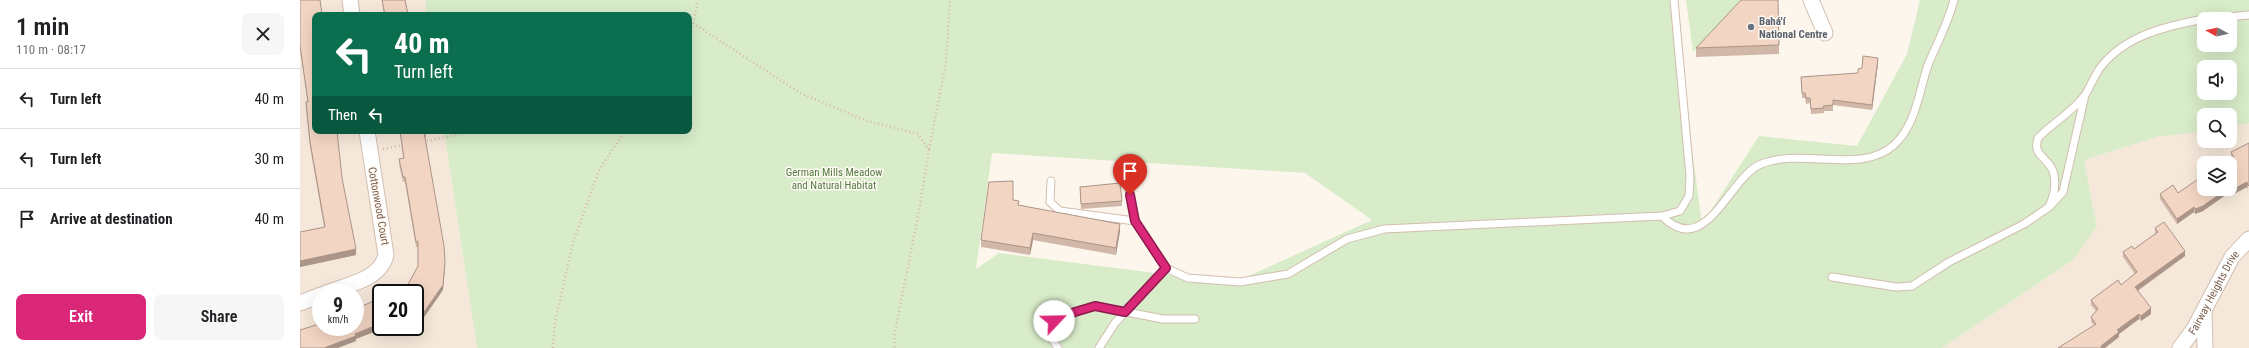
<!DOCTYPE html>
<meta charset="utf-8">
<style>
body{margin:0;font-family:"Roboto Condensed",sans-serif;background:#f6f6f6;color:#202124;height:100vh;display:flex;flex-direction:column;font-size:15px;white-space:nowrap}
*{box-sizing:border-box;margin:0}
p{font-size:13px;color:#757577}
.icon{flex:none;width:22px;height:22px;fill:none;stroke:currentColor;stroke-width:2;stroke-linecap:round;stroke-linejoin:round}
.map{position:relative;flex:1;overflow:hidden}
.details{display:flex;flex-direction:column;background:#fff;width:300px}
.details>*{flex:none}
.guide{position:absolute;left:12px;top:12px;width:380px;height:122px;border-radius:8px;box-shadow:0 4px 16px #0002;background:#0b6e4f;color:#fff;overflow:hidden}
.needle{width:26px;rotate:278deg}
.fabs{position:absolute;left:1897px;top:12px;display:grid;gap:8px}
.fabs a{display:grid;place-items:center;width:40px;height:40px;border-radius:8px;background:#fff;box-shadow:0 4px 16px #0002;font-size:20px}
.speed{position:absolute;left:12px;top:284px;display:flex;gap:8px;font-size:20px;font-weight:700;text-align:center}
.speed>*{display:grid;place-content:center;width:52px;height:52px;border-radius:50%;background:#fff;box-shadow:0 4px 16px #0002;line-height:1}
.speed small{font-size:10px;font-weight:400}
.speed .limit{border:2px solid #111;border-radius:6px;background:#fff;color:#111}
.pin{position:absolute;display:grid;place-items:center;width:34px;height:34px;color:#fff;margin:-41px -17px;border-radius:50% 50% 50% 0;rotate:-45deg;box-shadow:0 0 4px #0007}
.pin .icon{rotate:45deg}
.me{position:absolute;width:44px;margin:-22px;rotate:66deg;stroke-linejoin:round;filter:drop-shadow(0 0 3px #0008)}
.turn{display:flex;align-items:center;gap:14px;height:84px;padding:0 16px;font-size:18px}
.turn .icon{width:52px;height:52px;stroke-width:2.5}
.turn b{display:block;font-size:28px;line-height:34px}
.then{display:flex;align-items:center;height:38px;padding:0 16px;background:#0003;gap:8px;font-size:15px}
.round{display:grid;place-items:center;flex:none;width:42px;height:42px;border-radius:8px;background:#f6f6f6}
.headline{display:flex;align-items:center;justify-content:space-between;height:68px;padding:0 16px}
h1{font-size:24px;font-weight:600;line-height:30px}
.button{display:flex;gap:8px;margin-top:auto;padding:8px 16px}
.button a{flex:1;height:46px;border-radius:8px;background:#db2777;color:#fff;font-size:16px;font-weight:600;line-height:46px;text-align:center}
.button a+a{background:#f6f6f6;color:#202124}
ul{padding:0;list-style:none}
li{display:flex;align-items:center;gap:12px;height:60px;padding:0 16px;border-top:1px solid #e0e0e0}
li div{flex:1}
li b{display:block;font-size:15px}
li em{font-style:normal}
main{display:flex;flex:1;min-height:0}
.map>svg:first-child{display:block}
</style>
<main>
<section class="details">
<div class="headline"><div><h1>1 min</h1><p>110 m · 08:17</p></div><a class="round"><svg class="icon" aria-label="close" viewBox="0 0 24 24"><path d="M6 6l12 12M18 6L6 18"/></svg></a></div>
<ul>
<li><svg class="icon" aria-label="left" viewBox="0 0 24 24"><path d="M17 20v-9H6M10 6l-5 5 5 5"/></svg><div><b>Turn left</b></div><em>40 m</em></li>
<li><svg class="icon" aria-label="left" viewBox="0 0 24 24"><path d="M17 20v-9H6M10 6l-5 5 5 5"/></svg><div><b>Turn left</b></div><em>30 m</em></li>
<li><svg class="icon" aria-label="arrive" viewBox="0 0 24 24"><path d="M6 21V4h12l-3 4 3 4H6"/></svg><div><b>Arrive at destination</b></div><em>40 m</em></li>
</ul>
<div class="button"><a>Exit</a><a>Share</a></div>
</section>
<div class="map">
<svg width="1949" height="348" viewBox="0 0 1949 348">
<rect width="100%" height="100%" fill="#fdf6ec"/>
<path fill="#f5e8da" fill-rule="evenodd" d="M 0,0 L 125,0 L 127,15 L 15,15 L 15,131 L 144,131 L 177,348 L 0,348 ZM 21,293 L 55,293 L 55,327 L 21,327 ZM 81,293 L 115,293 L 115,327 L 81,327 Z
M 1949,107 L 1949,348 L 1642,348 L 1773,260 L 1797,227 L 1784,160 L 1904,122 L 1904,141 L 1930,141 L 1930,115 ZM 1904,163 L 1930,163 L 1930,189 L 1904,189 Z"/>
<path fill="#d8ecc9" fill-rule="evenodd" d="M 125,0 L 1372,0 L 1402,224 L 1459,136 L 1557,146 L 1607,54 L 1620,0 L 1949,0 L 1949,123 L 1930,127 L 1930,115 L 1904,115 L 1904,132 L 1860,136 L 1784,160 L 1797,227 L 1773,260 L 1642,348 L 177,348 L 144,131 L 389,131 L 389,15 L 127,15 ZM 1904,19 L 1930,19 L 1930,45 L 1904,45 ZM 1904,67 L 1930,67 L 1930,93 L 1904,93 ZM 692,153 L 1005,173 L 1072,220 L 933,283 L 699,253 L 676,269 Z
M 1386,0 L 1444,0 L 1393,52 Z"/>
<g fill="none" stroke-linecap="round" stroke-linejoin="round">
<g stroke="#d1beb0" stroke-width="9">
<path id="lane" d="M 1908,19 L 1949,15
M 751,181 L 750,202 L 760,211 L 835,221 L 866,268
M 828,181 L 835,221
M 1750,204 C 1755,194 1757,177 1751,167 C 1743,155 1733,154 1738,138 C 1752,123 1773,112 1785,95 C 1791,86 1794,76 1800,68 C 1825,35 1867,26 1904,19
M 1362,216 C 1405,260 1429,179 1459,165 C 1500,146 1560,176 1594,145 C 1616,125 1619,91 1628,65 C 1637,43 1648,23 1654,0
M 1532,277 L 1596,287 L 1612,286 L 1649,262 L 1724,224 L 1749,207 L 1763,192 L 1785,95
M 758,348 L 752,339 L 750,329 L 754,321 L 765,315 L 795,306 L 863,319 L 895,319
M 799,348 L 815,323 L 866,268 L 888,278 L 940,282 L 988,274 L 1047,239 L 1084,229 L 1362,216 L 1380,211 L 1389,196 L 1390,176 L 1374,0"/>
</g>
<g stroke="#d1beb0" stroke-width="17">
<g id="street">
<path d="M 50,0 L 52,15"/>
<path d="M 1511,0 L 1525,33"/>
<path d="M 26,293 C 47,285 80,280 86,255 L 67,131"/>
<path d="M 0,303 L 21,295"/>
<path d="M 1904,311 L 1905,348"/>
<path id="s1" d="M 1880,348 L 1894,329 L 1932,257 L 1949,239"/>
</g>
</g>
<path stroke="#d9b8a5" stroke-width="2.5" stroke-dasharray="1 3" stroke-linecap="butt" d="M 393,23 L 500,93 L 567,121 L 618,134 L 629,150 L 618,216 L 594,336 L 595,348
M 389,43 L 398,0
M 123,142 L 173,131
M 83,149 L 104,145
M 629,149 L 646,63 L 650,0
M 253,348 L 255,323 L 272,246 L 299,170 L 325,131"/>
<use href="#lane" stroke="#fff" stroke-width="7"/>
<use href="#street" stroke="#fff" stroke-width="15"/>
</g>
<path fill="#d1b7a8" d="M 0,0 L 42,178 L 56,255 L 0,267 L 0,232 L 24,227 L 10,147 L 6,107 L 6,102 L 8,102 L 0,50 Z
M 82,0 L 105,0 L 108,15 L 84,15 Z
M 1479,45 L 1479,54 L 1396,57 L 1396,48 Z
M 1578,63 L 1572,110 L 1533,105 L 1533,111 L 1524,111 L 1524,113 L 1511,114 L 1510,103 L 1506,104 L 1505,98 L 1502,98 L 1501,77 L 1558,73 L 1562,68 Z
M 100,131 L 126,131 L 126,137 L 125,137 L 145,267 L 143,290 L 122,320 L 115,326 L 115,293 L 105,290 L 118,266 L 118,247 L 116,247 L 105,182 L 103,182 L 99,164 L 99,159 L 103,158 Z
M 1949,143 L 1948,191 L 1947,187 L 1932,195 L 1930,192 L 1903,211 L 1895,214 L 1894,212 L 1877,224 L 1860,199 L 1860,194 L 1878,193 L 1932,159 L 1931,157 L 1931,152 Z
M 780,187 L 822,201 L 822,206 L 781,209 Z
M 713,200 L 719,205 L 820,231 L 816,255 L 733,240 L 730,255 L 681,247 L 681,240 Z
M 1855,228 L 1885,256 L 1838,291 L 1851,314 L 1841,321 L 1839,319 L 1819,334 L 1819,337 L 1794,325 L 1791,322 L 1791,317 L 1796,311 L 1791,305 L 1791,300 L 1821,285 L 1835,274 L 1823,257 L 1823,252 L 1834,249 L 1855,234 Z"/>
<path fill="#aa9588" d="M 1578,58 L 1578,63 L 1572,110 L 1572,105 Z
M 1947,182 L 1947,187 L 1932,195 L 1932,190 Z
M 1930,187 L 1930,192 L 1903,211 L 1895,214 L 1895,209 L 1927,189 L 1930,189 Z
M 1894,207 L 1894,212 L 1877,224 L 1877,219 Z
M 820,224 L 820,231 L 816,255 L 816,248 Z
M 733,233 L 733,240 L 730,255 L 730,248 Z
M 56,249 L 56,255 L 0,267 L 0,261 Z
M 1885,251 L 1885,256 L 1835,292 L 1835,287 Z
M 145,262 L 143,290 L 122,320 L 115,326 L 115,320 Z
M 1851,308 L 1851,314 L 1841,321 L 1841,316 Z
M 1839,314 L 1839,319 L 1819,334 L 1819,337 L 1805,348 L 1801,348 L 1801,346 L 1817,330 Z
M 79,324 L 79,330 L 56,339 L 56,341 L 38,348 L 24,348 L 55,334 Z
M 81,326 L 81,327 L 92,327 L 80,332 L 80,327 Z"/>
<path fill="#f3d5c3" stroke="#aa9588" d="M 0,0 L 20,0 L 22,15 L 15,15 L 15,131 L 37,131 L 42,178 L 56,249 L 0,261 L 0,232 L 25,227 L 10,142 L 6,102 L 8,102 L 0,45 Z
M 82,0 L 105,0 L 108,15 L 85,15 Z
M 1441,0 L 1478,0 L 1479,45 L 1396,48 Z
M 1563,56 L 1578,58 L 1572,105 L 1533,100 L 1533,105 L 1523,106 L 1524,108 L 1511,109 L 1510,98 L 1506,98 L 1505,93 L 1502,93 L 1501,77 L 1558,73 L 1558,69 L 1562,68 Z
M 100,131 L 126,131 L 126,132 L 124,132 L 144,246 L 145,262 L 143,285 L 122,315 L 115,320 L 115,293 L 101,293 L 105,290 L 118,266 L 118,241 L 116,242 L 105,177 L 103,177 L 99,159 L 104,158 Z
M 1949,143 L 1949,185 L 1948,186 L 1947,182 L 1932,190 L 1930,187 L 1930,163 L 1924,163 L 1934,158 L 1931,152 Z
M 1904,175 L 1904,189 L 1927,189 L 1903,206 L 1895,209 L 1894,207 L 1877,219 L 1860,194 L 1873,185 L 1878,193 Z
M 713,181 L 713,200 L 719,201 L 718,205 L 820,224 L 816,248 L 733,233 L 730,248 L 681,240 L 689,182 Z
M 820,183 L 822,201 L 781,204 L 780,187 Z
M 1864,222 L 1885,251 L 1835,287 L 1851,308 L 1841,316 L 1839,314 L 1817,330 L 1819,332 L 1801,346 L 1802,348 L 1758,348 L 1796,324 L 1791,317 L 1798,309 L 1791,300 L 1818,280 L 1821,285 L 1837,272 L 1823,252 L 1832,246 L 1834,249 L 1858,232 L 1855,228 Z
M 81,298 L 81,326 L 80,327 L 79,324 L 55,334 L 56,336 L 24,348 L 0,348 L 0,330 L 19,324 L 19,322 L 21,321 L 21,327 L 55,327 L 55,309 Z"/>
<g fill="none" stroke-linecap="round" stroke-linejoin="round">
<g stroke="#8e194d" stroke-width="10">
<path id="route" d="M 754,321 L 765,315 L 795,306 L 825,312 L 866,268 L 835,221 L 830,195"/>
</g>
<use href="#route" stroke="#db2777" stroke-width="7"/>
</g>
<circle fill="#6b7280" stroke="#fffaf3" stroke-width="1.5" cx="1451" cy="27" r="4"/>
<g text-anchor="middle" stroke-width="3" stroke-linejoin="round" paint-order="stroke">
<g font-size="11" font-weight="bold" fill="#5b616d" stroke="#fffaf3" text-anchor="start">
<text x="1459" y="25">Bahá'í<tspan x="1459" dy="13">National Centre</tspan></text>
</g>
<g font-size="11" fill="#537a41" stroke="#fffaf3">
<text x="534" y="176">German Mills Meadow<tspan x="534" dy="13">and Natural Habitat</tspan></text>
</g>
<g font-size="11" fill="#7a5c4d" stroke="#fffaf3">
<text transform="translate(79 206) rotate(80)" y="4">Cottonwood Court</text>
<text dy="4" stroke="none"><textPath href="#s1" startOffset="65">Fairway Heights Drive</textPath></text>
</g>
</g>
</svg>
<div class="fabs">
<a><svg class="needle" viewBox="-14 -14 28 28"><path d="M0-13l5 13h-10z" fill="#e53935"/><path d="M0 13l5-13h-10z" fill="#757577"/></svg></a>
<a><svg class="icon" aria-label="sound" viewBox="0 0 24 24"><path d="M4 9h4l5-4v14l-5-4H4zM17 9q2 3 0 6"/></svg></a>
<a><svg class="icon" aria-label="search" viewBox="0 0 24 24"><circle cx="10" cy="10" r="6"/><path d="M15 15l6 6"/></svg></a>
<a><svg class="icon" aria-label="layers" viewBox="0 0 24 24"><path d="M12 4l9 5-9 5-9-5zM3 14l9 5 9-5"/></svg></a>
</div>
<div class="speed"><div>9<small>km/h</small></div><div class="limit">20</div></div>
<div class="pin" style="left:830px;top:195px;background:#d93025"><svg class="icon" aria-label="arrive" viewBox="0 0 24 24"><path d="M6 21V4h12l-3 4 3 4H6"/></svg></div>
<svg class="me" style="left:754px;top:321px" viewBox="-20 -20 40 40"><circle r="19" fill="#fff"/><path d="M0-13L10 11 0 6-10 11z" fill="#db2777"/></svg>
<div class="guide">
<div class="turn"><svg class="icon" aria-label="left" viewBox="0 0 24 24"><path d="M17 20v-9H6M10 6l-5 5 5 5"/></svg><div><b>40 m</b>Turn left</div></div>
<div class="then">Then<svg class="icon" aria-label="left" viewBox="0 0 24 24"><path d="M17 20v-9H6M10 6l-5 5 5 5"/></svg></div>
</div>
</div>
</main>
